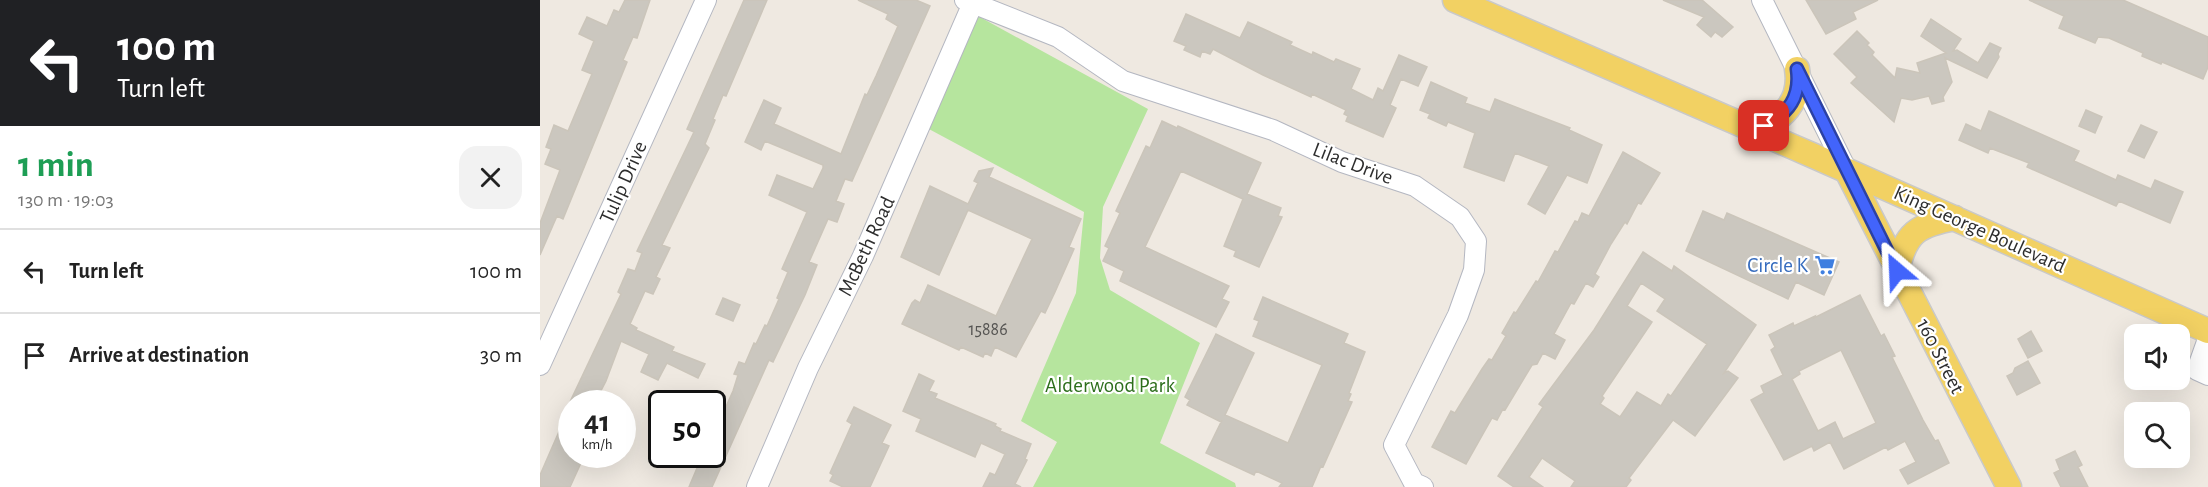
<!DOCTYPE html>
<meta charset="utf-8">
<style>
body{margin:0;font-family:"Alegreya Sans",sans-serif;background:#f2f2f2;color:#222;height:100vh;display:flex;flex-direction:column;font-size:22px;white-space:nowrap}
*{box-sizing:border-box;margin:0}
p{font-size:20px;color:#767676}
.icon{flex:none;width:33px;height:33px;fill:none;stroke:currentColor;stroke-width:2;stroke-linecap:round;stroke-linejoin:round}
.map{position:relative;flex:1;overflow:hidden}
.drawer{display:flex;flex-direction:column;background:#fff;width:540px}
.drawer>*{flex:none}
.hud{background:#202124;color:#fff;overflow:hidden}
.buttons{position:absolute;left:1584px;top:324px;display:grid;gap:12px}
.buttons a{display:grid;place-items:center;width:66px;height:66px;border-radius:12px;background:#fff;box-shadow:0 6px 24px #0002;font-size:30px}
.speed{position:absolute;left:18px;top:390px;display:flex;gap:12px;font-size:30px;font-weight:700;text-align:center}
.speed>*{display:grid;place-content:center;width:78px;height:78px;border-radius:50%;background:#fff;box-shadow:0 6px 24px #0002;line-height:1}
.speed small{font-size:15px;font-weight:400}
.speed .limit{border:3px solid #111;border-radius:9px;background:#fff;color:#111}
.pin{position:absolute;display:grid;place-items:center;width:51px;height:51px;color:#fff;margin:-26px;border-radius:12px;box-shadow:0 3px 9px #0006}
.me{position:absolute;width:66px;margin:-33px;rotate:334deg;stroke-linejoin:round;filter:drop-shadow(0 0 4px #0008)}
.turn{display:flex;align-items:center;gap:21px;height:126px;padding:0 18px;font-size:27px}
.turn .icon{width:78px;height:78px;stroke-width:2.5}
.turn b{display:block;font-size:42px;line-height:51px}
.round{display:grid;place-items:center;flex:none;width:63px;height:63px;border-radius:18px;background:#f2f2f2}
.overview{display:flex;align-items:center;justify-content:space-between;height:102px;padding:0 18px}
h1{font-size:36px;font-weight:700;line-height:45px;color:#1e9e55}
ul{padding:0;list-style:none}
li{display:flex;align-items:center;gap:18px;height:84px;padding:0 18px;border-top:2px solid #e0e0e0}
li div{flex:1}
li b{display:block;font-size:22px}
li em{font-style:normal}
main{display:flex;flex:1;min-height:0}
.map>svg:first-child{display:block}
</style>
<main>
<section class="drawer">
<div class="hud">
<div class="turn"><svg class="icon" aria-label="left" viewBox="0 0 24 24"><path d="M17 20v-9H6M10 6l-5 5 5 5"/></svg><div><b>100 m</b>Turn left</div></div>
</div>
<div class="overview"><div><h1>1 min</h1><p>130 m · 19:03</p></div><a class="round"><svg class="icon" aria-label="close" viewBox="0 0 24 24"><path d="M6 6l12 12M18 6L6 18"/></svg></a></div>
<ul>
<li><svg class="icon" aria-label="left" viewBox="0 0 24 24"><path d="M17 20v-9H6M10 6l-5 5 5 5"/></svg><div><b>Turn left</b></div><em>100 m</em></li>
<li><svg class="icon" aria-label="arrive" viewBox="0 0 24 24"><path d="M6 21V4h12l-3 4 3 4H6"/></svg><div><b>Arrive at destination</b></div><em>30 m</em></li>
</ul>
</section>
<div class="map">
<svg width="1668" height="487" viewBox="0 0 1668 487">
<rect width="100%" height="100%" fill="#efe9e1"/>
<path fill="#b6e59e" d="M 438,16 L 608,109 L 563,207 L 560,258 L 570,290 L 660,343 L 620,443 L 695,483 L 696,487 L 493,487 L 517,442 L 481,421 L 536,293 L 544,212 L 387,128 Z"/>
<path fill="#cbc7bf" stroke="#cbc5ba" stroke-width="1.5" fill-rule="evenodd" d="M 85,0 L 110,0 L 97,38 L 93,37 L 83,60 L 87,62 L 23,219 L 17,216 L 0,255 L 0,223 L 20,170 L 5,164 L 11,149 L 6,147 L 14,125 L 28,131 L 52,74 L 42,70 L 54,41 L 39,34 L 47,17 L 67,26 L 74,10 L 79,12 Z
M 204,0 L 227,0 L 186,96 L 183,95 L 173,119 L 175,120 L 165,144 L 169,148 L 122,245 L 130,248 L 116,277 L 120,279 L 113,294 L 105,291 L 90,324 L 97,328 L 96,330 L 134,347 L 132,351 L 165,364 L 158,378 L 127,363 L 118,380 L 101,372 L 109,354 L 81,341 L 66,381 L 54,404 L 32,404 L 32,454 L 45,454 L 30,487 L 0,487 L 0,475 L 31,404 L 29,404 L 81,294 L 78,292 L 88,269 L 95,271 L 102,253 L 97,251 L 154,132 L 147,129 Z
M 318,0 L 376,0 L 390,6 L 312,181 L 305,179 L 296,201 L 304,204 L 297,222 L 288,219 L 269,262 L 277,265 L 265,295 L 233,362 L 229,360 L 172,487 L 149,487 L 163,454 L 172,454 L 172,438 L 193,391 L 198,375 L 194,374 L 199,362 L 205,364 L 214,343 L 216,344 L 225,325 L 227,326 L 239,299 L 237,298 L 248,272 L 242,269 L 267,212 L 229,195 L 237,175 L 273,189 L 283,168 L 283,165 L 225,141 L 221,150 L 205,142 L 224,100 L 241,108 L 234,124 L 301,154 L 325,94 L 327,95 L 336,76 L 358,26 L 346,19 L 348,14 Z
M 1123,0 L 1162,0 L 1193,27 L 1182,37 L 1175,32 L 1171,37 L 1157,25 L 1164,17 Z
M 1266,0 L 1338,0 L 1313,12 L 1316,19 L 1286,34 Z
M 1489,0 L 1583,0 L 1668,37 L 1668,67 L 1663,79 L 1622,62 L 1621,64 L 1602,56 L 1603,53 L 1569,38 L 1558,37 L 1555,43 L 1519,28 L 1524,16 Z
M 646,14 L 700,38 L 708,22 L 752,42 L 750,45 L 772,55 L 773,52 L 794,62 L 796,59 L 820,69 L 811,89 L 833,100 L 838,88 L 843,91 L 859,55 L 887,67 L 878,86 L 861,79 L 850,105 L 856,108 L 843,137 L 806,121 L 808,116 L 804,114 L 806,110 L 772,94 L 771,97 L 723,75 L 673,49 L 670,54 L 662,51 L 660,57 L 644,50 L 646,46 L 634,41 Z
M 1391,19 L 1421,39 L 1413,51 L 1417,50 L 1438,63 L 1450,43 L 1461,48 L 1458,54 L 1459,57 L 1447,78 L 1405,58 L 1412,82 L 1403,97 L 1404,101 L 1392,104 L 1389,96 L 1372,100 L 1361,98 L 1354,122 L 1311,83 L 1317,77 L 1294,54 L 1317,31 L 1329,43 L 1327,45 L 1334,52 L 1332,55 L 1355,78 L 1357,68 L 1380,73 L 1377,63 L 1406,53 L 1381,36 Z
M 891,82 L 927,98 L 925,103 L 950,112 L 955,99 L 1030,128 L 1029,130 L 1062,145 L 1047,183 L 1027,175 L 1005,214 L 988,204 L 1009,166 L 975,153 L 964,181 L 924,167 L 935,133 L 908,122 L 906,126 L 888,118 L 890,114 L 880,110 Z
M 1546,110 L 1562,117 L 1555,133 L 1539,126 Z
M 1449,111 L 1539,151 L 1534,161 L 1576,180 L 1578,175 L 1611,189 L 1615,180 L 1643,192 L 1630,223 L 1579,201 L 1576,206 L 1487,167 L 1489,163 L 1450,148 L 1448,153 L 1419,140 L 1426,124 L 1441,131 Z
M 622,121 L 637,128 L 638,126 L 721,163 L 707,194 L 741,208 L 738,216 L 742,217 L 719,267 L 694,256 L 696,251 L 684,246 L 703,199 L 641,171 L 605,247 L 689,286 L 682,299 L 689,302 L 676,327 L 580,281 L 584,271 L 563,261 L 569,248 L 565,246 L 580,213 L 576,211 L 606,146 L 610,148 Z
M 1601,125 L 1617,132 L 1604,158 L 1588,151 Z
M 1083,152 L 1120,173 L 1101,204 L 1098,203 L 1087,224 L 1085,222 L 1071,244 L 1055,274 L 1059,277 L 1053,287 L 1046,283 L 1034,304 L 1031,303 L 1014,334 L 1025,340 L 1015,359 L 1003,353 L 997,364 L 992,365 L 965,410 L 963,409 L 957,420 L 952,418 L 926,464 L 892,447 L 911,411 L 915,413 L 942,369 L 949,359 L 952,360 L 966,336 L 962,333 L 974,312 L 976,313 L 996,281 L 998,282 L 1015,251 L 1018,252 L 1035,221 L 1038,222 L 1042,213 L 1049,216 Z
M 453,168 L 449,177 L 541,219 L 529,247 L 534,249 L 515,292 L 505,313 L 501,311 L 476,357 L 455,347 L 451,356 L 445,353 L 443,357 L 421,347 L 419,350 L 362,324 L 372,303 L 375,300 L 380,303 L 388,285 L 456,316 L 492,239 L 428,210 L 399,275 L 361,257 L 390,186 L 428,204 L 438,183 L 434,181 L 439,171 Z
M 1163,211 L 1184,220 L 1187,213 L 1299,262 L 1284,295 L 1256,282 L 1248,299 L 1146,251 Z
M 1103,252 L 1132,271 L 1134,266 L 1216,325 L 1184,373 L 1188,371 L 1198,378 L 1155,436 L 1133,420 L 1089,478 L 1091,480 L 1086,487 L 1031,487 L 1035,481 L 1002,458 L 989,477 L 1003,487 L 974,487 L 958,476 L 1003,407 L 999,404 L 1054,330 ZM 1101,283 L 1125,299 L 1117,311 L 1167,344 L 1131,396 L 1128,394 L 1121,406 L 1097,392 L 1080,417 L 1060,404 L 1064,398 L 1062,396 L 1112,322 L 1087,306 Z
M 1320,295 L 1341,336 L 1344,334 L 1355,356 L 1352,357 L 1383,420 L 1395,441 L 1398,440 L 1409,463 L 1368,484 L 1360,470 L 1376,462 L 1365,441 L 1348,450 L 1346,447 L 1304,469 L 1290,442 L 1274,451 L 1272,446 L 1244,460 L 1211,400 L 1224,393 L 1221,386 L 1243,375 L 1231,350 L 1235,347 L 1229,335 L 1253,323 L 1254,326 L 1275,316 L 1274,318 ZM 1301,350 L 1336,423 L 1303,439 L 1295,422 L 1278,431 L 1252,379 L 1260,374 L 1259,371 Z
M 723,297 L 808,334 L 804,343 L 825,352 L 809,393 L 811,394 L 808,401 L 812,402 L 783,467 L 781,466 L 772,487 L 739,487 L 742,483 L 716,471 L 714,475 L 666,453 L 682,420 L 681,422 L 647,405 L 650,400 L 645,397 L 676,334 L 714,353 L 685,415 L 748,443 L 782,365 L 713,336 L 719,321 L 714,319 Z
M 183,298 L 200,305 L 193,321 L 176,314 Z
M 1491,331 L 1502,351 L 1488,358 L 1478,339 Z
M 1488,361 L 1500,383 L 1477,395 L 1467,376 L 1473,373 L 1475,368 Z
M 379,374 L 394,381 L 389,391 L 397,394 L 395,398 L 456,424 L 455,426 L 461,429 L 460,431 L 491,444 L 485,459 L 487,460 L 475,484 L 481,487 L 443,487 L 450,473 L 455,475 L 465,454 L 441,443 L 435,457 L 376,431 L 381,419 L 363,411 Z
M 314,407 L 351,425 L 342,443 L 349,446 L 330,487 L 303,487 L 290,481 L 293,475 L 290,473 L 312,424 L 307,421 Z
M 1535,451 L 1542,465 L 1538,467 L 1548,487 L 1521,487 L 1514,473 L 1520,470 L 1516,460 Z"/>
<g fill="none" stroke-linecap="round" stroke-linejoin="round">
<g stroke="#b4b7c1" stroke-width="22">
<path id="minor" d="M 425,0 L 518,37 L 583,81 L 733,130 L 802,162 L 875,186 L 920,217 L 936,241 L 934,270 L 918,315 L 854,445 L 874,483 L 883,487
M 1222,0 L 1307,171
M 1668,339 L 1657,370 L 1668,375
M 0,365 L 166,0
M 217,487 L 268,368 L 323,256 L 433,3"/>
</g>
<g stroke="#c9c9c9" stroke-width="27">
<path id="major" d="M 915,0 L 1274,156 L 1668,331
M 1211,128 C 1243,123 1262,100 1257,69
M 1307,171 L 1469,487
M 1357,271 C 1365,233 1377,225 1415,218"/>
</g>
<use href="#minor" stroke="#fff" stroke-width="20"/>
<use href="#major" stroke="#f2d163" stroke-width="24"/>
</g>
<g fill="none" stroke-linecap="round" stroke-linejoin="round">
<g stroke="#2b41a3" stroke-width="15">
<path id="route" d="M 1224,126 C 1249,113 1261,97 1257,69 L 1357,271"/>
</g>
<use href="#route" stroke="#4264fb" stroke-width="10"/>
</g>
<defs>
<g id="supermarket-bare" transform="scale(1.62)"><path d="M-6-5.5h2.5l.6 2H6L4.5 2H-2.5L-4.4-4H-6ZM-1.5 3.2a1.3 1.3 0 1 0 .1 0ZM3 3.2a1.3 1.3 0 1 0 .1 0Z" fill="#3f7fe0" stroke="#fff" stroke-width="2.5" paint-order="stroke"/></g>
</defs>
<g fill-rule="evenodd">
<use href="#supermarket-bare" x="1285" y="265"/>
</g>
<g text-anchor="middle" stroke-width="4.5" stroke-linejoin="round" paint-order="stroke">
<g font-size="18" fill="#555452">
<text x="448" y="335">15886</text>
</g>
<g font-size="21" fill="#2e2e2e" stroke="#fff">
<text transform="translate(813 163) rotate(21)" y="7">Lilac Drive</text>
<text transform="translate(83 182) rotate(-66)" y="7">Tulip Drive</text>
<text transform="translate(1440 229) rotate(24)" y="7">King George Boulevard</text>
<text transform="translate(326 246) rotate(-65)" y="7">McBeth Road</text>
<text transform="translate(1401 356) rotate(63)" y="7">160 Street</text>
</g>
<g font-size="21" fill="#366cbe" stroke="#fff" text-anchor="end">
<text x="1268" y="272">Circle K</text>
</g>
<g font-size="21" fill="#2c6e1b" stroke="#fff">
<text x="570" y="392">Alderwood Park</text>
</g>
</g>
</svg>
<div class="buttons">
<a><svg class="icon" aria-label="sound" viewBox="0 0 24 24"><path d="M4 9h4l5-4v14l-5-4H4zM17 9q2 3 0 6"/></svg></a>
<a><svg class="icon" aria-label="search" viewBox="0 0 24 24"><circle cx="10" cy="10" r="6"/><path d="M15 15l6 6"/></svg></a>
</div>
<div class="speed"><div>41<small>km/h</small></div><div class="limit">50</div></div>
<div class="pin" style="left:1224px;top:126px;background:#d93025"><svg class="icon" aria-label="arrive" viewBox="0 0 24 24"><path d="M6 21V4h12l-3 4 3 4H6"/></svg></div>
<svg class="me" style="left:1357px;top:271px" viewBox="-20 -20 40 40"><path d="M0-17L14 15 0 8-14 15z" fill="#4264fb" stroke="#fff" stroke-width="4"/></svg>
</div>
</main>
